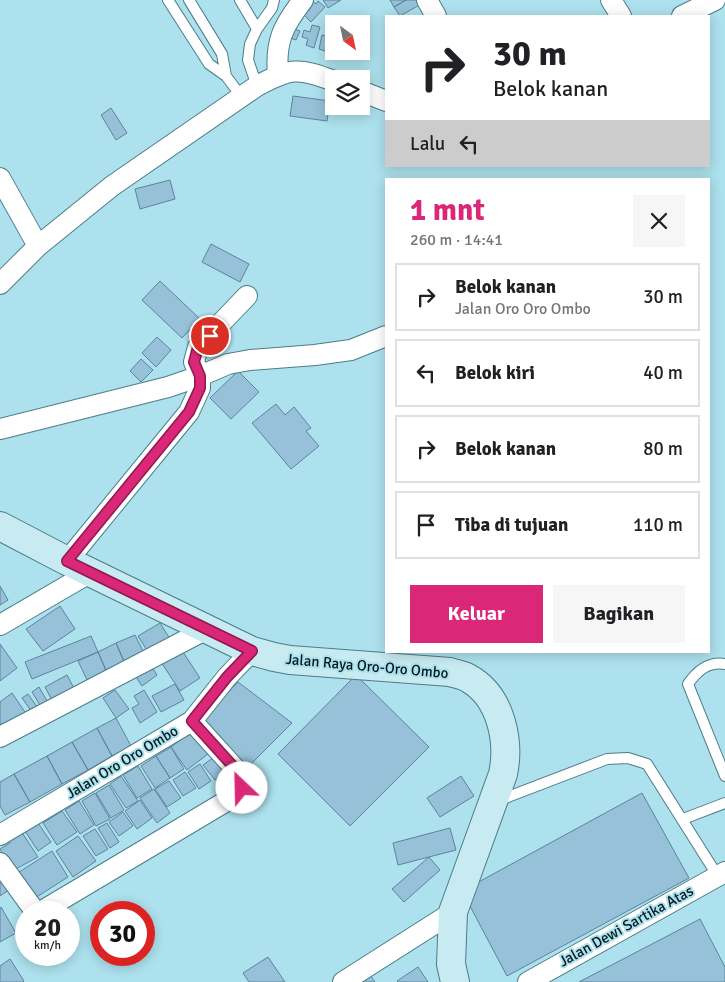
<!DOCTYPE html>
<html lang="id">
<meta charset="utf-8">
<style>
body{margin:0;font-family:Signika,sans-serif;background:#f6f6f6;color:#202124;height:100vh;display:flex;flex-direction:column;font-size:19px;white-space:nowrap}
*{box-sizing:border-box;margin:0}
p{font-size:16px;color:#757577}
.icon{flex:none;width:28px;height:28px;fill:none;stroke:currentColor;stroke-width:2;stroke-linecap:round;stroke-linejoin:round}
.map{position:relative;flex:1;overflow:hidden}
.panel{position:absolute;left:385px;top:178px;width:325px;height:475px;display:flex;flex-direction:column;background:#fff;border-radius:0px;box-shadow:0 2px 12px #0003}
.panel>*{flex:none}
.guide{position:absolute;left:385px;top:15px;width:325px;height:152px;border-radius:0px;box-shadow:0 2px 12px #0003;background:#fff;color:#202124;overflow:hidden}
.needle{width:32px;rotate:147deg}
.tools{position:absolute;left:325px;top:15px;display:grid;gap:10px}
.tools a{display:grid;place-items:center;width:45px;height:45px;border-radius:0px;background:#fff;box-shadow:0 2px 12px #0003;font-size:25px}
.speed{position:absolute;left:15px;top:901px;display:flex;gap:10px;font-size:25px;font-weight:700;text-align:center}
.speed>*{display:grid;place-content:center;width:65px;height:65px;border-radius:50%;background:#fff;box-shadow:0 2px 12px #0003;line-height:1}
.speed small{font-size:12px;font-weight:400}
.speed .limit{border:8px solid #d22;background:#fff;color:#111}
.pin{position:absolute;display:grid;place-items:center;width:42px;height:42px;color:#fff;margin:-21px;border:2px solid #fff;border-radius:50%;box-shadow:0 1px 5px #0007}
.me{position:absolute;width:55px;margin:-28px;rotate:336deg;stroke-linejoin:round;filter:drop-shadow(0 0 4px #0008)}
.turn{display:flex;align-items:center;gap:18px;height:105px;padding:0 25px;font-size:22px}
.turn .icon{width:65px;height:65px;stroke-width:2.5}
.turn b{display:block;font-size:35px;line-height:42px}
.then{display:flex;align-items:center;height:48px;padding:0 25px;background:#0003;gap:10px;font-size:19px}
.round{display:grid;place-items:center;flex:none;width:52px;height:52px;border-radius:0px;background:#f6f6f6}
.headline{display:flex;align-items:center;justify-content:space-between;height:85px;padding:0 25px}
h1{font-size:30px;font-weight:800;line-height:38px;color:#db2777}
.action{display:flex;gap:10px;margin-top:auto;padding:10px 25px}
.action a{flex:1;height:58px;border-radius:0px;background:#db2777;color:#fff;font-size:20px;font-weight:800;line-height:58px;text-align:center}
.action a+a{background:#f6f6f6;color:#202124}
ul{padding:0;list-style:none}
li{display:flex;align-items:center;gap:15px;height:68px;margin:0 10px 8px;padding:0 15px;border:2px solid #e0e0e0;border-radius:0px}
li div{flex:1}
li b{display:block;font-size:19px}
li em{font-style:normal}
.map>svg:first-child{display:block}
</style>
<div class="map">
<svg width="725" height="982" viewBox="0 0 725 982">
<rect width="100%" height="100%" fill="#ace1ed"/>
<path fill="#96c1d9" stroke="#5c849b" d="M 312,0 L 316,4 L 318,1 L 325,7 L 311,22 L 304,15 L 310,9 L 305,4 Z
M 323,0 L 341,0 L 328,8 Z
M 390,0 L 406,0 L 394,7 Z
M 406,0 L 421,0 L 423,3 L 400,16 L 394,7 Z
M 312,25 L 320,27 L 314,48 L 306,45 L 308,39 L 302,37 L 304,30 L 310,32 Z
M 291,28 L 300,31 L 296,40 L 288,37 Z
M 322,35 L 329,36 L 325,51 L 319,49 Z
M 331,43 L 334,44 L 334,51 L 338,51 L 336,56 L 328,53 Z
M 293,96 L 330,101 L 327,121 L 290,116 Z
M 111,108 L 127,133 L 116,140 L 101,115 Z
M 170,180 L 175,199 L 140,209 L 135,189 Z
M 211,244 L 249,264 L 240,282 L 202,262 Z
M 160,281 L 200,319 L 182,338 L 142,300 Z
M 157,337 L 171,350 L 156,367 L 142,353 Z
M 141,359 L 153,370 L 141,382 L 130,371 Z
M 238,371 L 259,392 L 231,419 L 210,398 Z
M 276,404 L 285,415 L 294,407 L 311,428 L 306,431 L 319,446 L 291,469 L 252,423 Z
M 0,586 L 8,600 L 0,605 Z
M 60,606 L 75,629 L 43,651 L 26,629 Z
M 160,623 L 170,639 L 148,652 L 138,636 Z
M 135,635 L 146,657 L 126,666 L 116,643 Z
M 91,636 L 98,652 L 32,679 L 25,662 Z
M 116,643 L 126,666 L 108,675 L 98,652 Z
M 0,644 L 17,668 L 0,681 Z
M 181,649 L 200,678 L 180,691 L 161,662 Z
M 98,652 L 108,675 L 89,684 L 78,661 Z
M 148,661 L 157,675 L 142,686 L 132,671 Z
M 67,675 L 76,692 L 54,704 L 45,687 Z
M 356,675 L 429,747 L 350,826 L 278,754 Z
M 238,682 L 292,723 L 248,767 L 197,725 Z
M 175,684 L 184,700 L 161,712 L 152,696 Z
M 39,687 L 50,706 L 43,710 L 32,692 Z
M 115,690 L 129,709 L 116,718 L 103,698 Z
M 144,690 L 157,712 L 140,723 L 132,708 L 139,704 L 134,696 Z
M 12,693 L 27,715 L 0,735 L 0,702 Z
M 28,694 L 40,711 L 34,715 L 22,698 Z
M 116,718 L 131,746 L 112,756 L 97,728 Z
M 97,728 L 112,756 L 88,770 L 72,742 Z
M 195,729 L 212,751 L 187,770 L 171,747 Z
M 72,742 L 88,770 L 62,784 L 47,756 Z
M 171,747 L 184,769 L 170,778 L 156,756 Z
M 217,755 L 229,770 L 215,780 L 203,765 Z
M 47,756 L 62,784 L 30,802 L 14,774 Z
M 156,756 L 170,778 L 155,788 L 141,766 Z
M 200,764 L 211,781 L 199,789 L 188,772 Z
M 138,766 L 152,789 L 137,798 L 123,775 Z
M 185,772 L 196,788 L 183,796 L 173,780 Z
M 14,774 L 30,802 L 5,815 L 0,806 L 0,782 Z
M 121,776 L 138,801 L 126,808 L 110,784 Z
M 461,776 L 474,796 L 440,817 L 427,798 Z
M 169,781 L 181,798 L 167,807 L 155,789 Z
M 109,785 L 124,810 L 111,818 L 96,793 Z
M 154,789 L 170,813 L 157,823 L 140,798 Z
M 95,793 L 110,819 L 96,826 L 82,801 Z
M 642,793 L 689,878 L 507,976 L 462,891 Z
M 140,800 L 152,818 L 137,829 L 125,811 Z
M 79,801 L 94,825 L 80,834 L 65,810 Z
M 62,811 L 77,832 L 57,845 L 43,823 Z
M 123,812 L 133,826 L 119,836 L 109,822 Z
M 38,823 L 51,842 L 38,851 L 25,831 Z
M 107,823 L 119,842 L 110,848 L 98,828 Z
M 19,828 L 38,857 L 12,871 L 0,849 L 10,843 L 6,836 Z
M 450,828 L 456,850 L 398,865 L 393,843 Z
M 95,829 L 108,849 L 96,856 L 83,836 Z
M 78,836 L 96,861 L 73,877 L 56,851 Z
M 52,851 L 68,877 L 32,900 L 16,874 Z
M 429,857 L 440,870 L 404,902 L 392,889 Z
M 0,877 L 9,890 L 0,896 Z
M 1,907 L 16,933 L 0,942 L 0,908 Z
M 700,919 L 725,967 L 725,982 L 579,982 Z
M 268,957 L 285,982 L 249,982 L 243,973 Z
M 10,959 L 24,981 L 23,982 L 0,982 L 0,966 Z
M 418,967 L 428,982 L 398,982 L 397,981 Z
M 370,975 L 375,982 L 360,982 Z"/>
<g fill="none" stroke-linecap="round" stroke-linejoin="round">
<g stroke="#4b7d89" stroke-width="12">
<path id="lane" d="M 168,0 L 209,64 L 226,76 L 241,96
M 189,0 L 222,54 L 226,76
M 240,0 L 257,29
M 257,86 L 248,60 L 250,44 L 257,29 L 272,8 L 274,0
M 725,664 C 708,661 697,671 688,684 L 725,776
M 497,801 L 607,759 L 628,758 L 647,764 L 717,875
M 683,819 L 725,803"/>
</g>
<g stroke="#4b7d89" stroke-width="22">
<path id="street" d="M 427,0 L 436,16
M 611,0 L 621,16
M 682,16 L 715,0
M 278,75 C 275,41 283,26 303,0
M 361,91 L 386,101
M 0,178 L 38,246
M 0,284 L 38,246 L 112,186 L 257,86 C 290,68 298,67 334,81
M 0,429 L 168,387 L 200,376 L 228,364 L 250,360 L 315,355 L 351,350 L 386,336
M 67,561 L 189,412 L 200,388 L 200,376 L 194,362 L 198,347 L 247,296
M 0,625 L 91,572
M 0,737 L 207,629
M 0,835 L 192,721 L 227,677 L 252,651
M 0,863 L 34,910 L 37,912 L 42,911 L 230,799 L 242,788 L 242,781 L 240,774 L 192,721
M 343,982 L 453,912
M 528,982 L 725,872"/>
</g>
<g stroke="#4b7d89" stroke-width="30">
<path id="secondary" d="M 0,526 L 67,561 L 252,651 L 274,657 L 290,660 L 450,672 C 456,674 463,675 468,678 C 501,696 510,741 503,774 L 453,912 L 451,964 L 455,982"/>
</g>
<use href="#lane" stroke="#fff" stroke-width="10"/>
<use href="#street" stroke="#fff" stroke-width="20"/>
<use href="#secondary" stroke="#c8eaf1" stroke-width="28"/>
</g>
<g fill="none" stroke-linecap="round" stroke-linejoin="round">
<g stroke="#8e194d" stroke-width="12">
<path id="route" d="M 210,336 L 198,347 L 194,362 L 200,376 L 200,388 L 189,412 L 67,561 L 252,651 L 227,677 L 192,721 L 240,774 L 242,781 L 242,788"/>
</g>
<use href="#route" stroke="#db2777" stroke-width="9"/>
</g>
<g text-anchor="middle" stroke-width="4" stroke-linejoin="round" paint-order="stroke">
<g font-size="15" fill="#051a1e" stroke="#ace1ed">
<text transform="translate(367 666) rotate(5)" y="5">Jalan Raya Oro-Oro Ombo</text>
<text transform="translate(122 762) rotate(-31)" y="5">Jalan Oro Oro Ombo</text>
<text transform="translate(626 926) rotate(-29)" y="5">Jalan Dewi Sartika Atas</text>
</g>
</g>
</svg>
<div class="tools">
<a><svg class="needle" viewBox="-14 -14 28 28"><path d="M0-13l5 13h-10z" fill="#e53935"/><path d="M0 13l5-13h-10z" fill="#757577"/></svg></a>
<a><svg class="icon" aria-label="layers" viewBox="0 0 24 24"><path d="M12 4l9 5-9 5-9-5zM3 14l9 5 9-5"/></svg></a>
</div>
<div class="speed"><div>20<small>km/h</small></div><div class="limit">30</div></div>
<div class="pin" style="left:210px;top:336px;background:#d93025"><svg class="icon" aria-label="arrive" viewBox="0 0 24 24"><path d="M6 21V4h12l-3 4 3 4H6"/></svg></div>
<svg class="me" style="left:242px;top:788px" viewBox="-20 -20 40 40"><circle r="19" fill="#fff"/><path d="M0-13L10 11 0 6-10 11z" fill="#db2777"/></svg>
<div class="guide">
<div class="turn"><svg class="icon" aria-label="right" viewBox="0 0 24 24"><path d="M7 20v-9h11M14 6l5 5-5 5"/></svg><div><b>30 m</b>Belok kanan</div></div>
<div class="then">Lalu<svg class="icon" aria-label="left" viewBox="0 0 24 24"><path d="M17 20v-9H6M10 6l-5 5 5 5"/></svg></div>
</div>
<section class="panel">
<div class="headline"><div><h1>1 mnt</h1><p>260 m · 14:41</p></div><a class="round"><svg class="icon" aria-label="close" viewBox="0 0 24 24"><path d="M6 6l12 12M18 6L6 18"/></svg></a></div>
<ul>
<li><svg class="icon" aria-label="right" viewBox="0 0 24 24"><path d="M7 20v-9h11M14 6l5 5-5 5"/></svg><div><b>Belok kanan</b><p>Jalan Oro Oro Ombo</p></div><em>30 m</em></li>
<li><svg class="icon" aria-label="left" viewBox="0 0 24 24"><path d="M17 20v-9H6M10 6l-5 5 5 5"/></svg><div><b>Belok kiri</b></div><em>40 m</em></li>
<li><svg class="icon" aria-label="right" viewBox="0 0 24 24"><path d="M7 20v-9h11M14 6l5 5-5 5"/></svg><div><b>Belok kanan</b></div><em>80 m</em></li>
<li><svg class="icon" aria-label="arrive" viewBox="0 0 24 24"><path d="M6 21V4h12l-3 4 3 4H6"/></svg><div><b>Tiba di tujuan</b></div><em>110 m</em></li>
</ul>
<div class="action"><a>Keluar</a><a>Bagikan</a></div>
</section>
</div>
